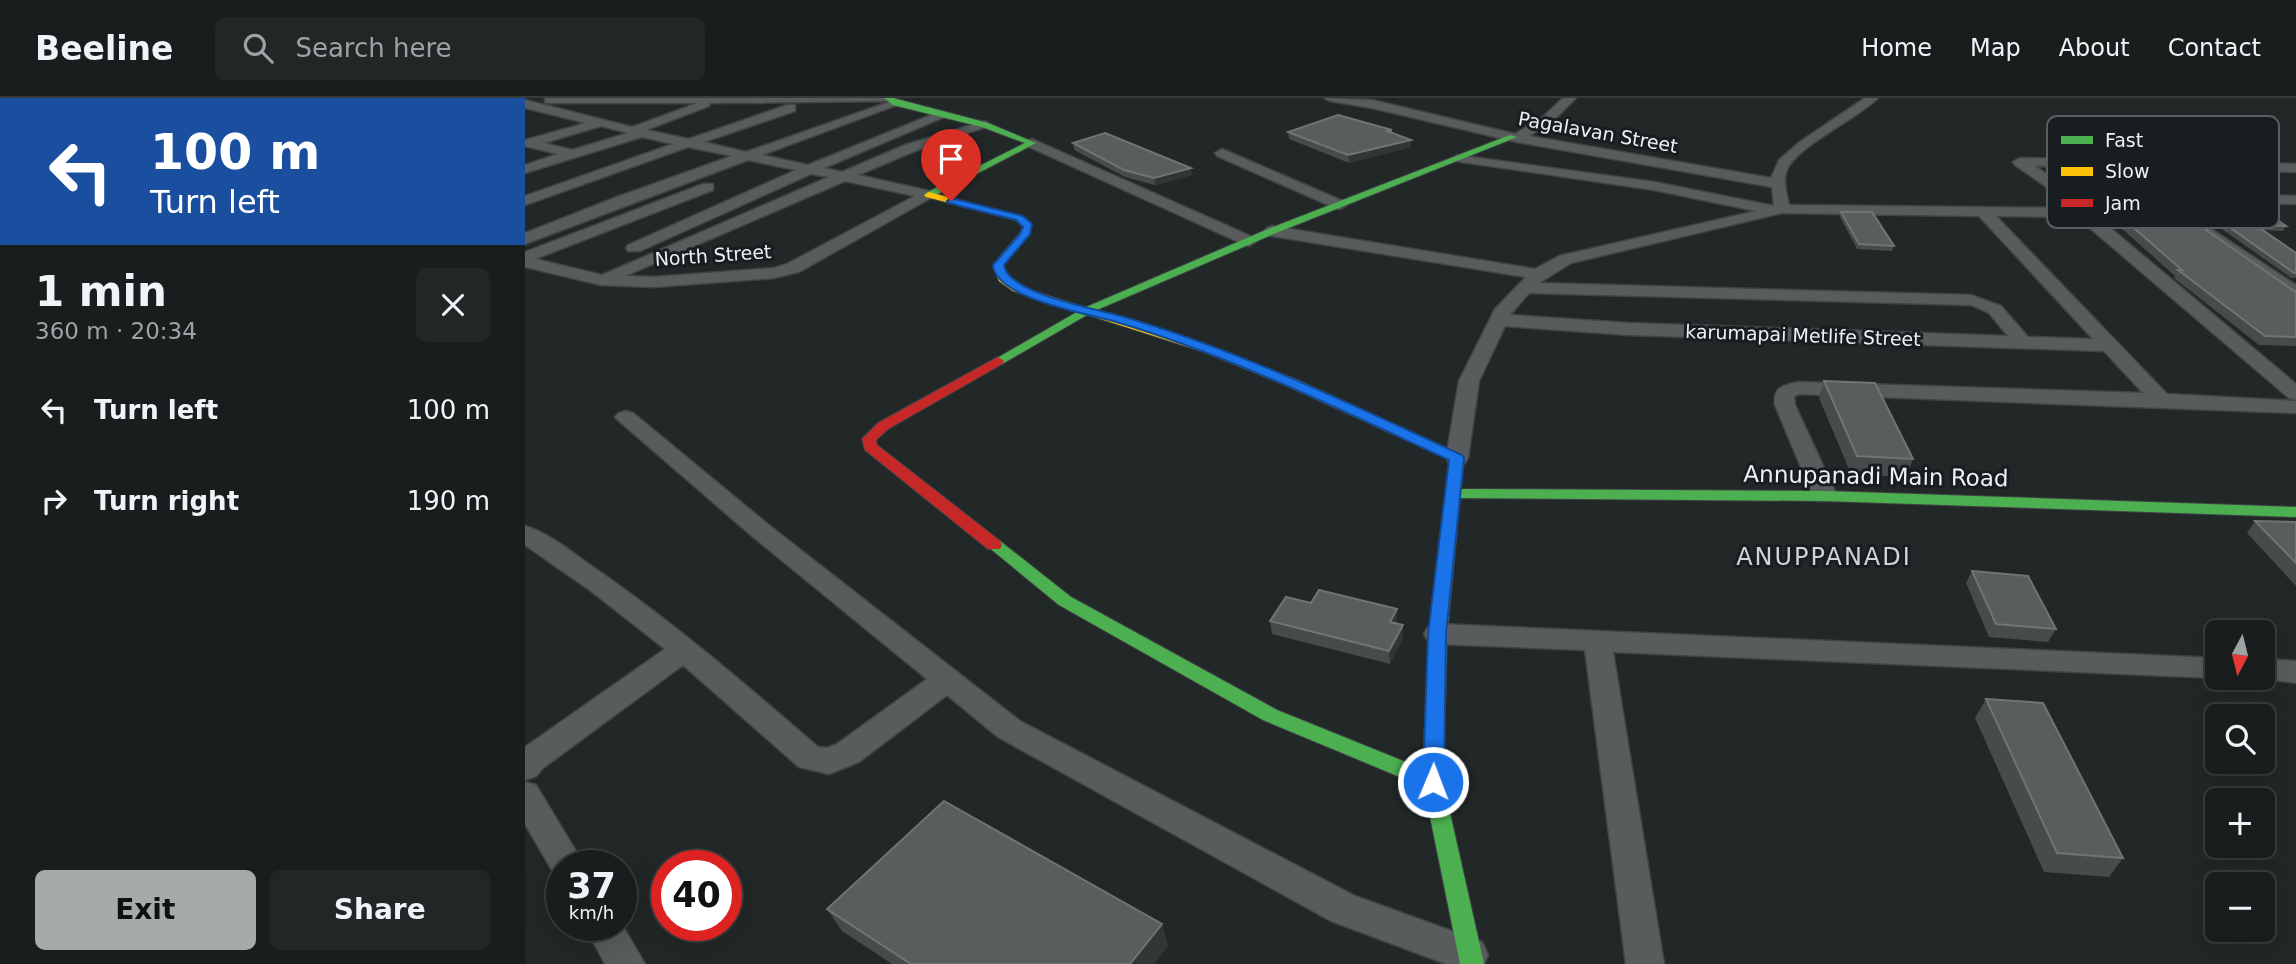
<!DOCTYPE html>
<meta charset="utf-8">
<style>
body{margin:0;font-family:"DejaVu Sans",sans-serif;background:#232626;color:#f1f3f6;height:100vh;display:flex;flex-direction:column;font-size:26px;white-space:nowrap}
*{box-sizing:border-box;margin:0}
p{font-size:23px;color:#9fa2a4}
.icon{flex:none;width:38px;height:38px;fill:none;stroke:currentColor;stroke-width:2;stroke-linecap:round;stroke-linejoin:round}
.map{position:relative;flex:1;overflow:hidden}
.drawer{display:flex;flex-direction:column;background:#1a1d1d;width:525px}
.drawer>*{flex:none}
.top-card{background:#1a4fa0;color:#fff;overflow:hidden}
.needle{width:46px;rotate:187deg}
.tools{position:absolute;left:1680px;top:522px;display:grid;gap:14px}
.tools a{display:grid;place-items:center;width:70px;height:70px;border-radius:10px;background:#1a1d1d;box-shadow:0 7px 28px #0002,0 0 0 2px #383b3b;font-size:35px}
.speed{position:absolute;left:21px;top:752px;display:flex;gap:14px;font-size:35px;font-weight:700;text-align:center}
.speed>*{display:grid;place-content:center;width:91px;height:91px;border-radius:50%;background:#1a1d1d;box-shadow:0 7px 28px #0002,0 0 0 2px #383b3b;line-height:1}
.speed small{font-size:18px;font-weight:400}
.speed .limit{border:10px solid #d22;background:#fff;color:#111}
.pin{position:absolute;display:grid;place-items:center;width:60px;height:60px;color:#fff;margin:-72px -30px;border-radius:50% 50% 50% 0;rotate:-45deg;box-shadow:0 0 7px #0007}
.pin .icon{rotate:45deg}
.me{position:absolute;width:77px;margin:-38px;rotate:1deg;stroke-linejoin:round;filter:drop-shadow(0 0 5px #0008)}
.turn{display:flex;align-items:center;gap:24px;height:147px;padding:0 35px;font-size:32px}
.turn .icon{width:91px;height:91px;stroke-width:2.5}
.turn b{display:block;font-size:49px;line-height:60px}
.round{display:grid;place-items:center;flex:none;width:74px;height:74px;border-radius:10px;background:#232626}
.head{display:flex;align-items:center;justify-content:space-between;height:119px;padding:0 35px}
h1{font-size:42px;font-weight:800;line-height:52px}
.primary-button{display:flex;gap:14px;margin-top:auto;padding:14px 35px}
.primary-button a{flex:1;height:80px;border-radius:10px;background:#a5aaaa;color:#111;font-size:28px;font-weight:800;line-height:80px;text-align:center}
.primary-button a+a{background:#232626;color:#f1f3f6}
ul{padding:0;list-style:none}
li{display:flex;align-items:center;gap:21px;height:91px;padding:0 35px}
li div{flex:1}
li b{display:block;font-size:26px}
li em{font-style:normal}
header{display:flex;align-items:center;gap:42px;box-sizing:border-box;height:98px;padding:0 35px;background:#1a1d1d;border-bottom:2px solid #383b3b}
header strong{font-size:33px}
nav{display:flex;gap:38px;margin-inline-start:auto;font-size:24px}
.search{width:490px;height:63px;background:#232626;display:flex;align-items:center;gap:18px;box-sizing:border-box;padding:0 24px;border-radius:10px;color:#9fa2a4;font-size:26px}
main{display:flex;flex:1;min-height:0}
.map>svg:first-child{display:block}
</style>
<header>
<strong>Beeline</strong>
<div class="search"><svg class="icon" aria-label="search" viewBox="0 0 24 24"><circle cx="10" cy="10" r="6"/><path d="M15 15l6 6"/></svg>Search here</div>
<nav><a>Home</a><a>Map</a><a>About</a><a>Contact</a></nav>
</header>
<main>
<section class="drawer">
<div class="top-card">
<div class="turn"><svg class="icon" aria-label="left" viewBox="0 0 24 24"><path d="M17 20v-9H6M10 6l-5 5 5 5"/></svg><div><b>100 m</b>Turn left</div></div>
</div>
<div class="head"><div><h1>1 min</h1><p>360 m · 20:34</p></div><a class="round"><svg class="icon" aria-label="close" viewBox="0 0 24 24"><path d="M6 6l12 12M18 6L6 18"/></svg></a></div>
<ul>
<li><svg class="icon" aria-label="left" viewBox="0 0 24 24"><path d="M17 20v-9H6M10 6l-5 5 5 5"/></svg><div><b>Turn left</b></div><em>100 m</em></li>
<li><svg class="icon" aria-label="right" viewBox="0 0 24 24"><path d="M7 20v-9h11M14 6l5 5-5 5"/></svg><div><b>Turn right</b></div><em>190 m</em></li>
</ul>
<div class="primary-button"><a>Exit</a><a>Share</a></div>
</section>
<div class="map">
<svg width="1771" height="866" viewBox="0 0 1771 866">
<rect width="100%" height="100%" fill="#222727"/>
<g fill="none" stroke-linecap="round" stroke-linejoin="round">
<g stroke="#414445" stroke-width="3">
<path id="street" d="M 20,0 L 368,0 L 362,3 L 185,5 L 184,8 L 121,32 L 164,41 L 262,7 L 270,7 L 270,13 L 179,44 L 221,54 L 367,3 L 377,5 L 237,57 L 283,67 L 416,13 L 426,16 L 299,70 L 317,74 L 380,47 L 460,23 L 466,27 L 390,53 L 333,77 L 409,94 L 411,97 L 274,174 L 249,180 L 129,189 L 76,187 L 0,169 L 0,154 L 178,86 L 188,86 L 188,92 L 10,161 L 77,177 L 304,79 L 286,76 L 115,153 L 103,153 L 101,150 L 103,147 L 271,72 L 223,62 L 0,146 L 0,135 L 92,99 L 207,58 L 163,49 L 0,107 L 0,98 L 148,46 L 117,39 L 0,75 L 0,67 L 33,56 L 0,48 L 0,42 L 61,25 L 0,10 L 0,2 L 107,29 L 173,5 L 24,5 L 20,4 ZM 76,28 L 103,35 L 47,52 L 19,45 ZM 320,83 L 390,98 L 262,166 L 249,170 L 129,179 L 100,178 Z
M 799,0 L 847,2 L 990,36 L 1019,18 L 1038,0 L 1051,0 L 1027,24 L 1004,38 L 1246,80 L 1254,62 L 1276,43 L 1340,0 L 1353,0 C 1334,20 1266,51 1261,75 C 1258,85 1262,97 1264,107 L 1543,110 L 1536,99 L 1490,67 L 1488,64 L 1495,60 L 1771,66 L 1771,74 L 1510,68 L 1547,94 L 1771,98 L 1771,106 L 1552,102 L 1771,286 L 1771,302 L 1764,300 L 1552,119 L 1471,118 L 1642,296 L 1771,303 L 1771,315 L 1275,296 L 1269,298 L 1270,307 L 1312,398 L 1308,403 L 1292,403 L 1288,398 L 1250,307 C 1248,289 1257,288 1273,284 L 1618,295 L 1579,253 L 1104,237 L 980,228 L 954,283 L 943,360 L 940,365 L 924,365 L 921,360 L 934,283 L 970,211 L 1001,179 L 747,138 L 742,136 L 739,133 L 742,130 L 747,128 L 1010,171 L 1034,158 L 1231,113 L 1129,92 L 937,64 L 932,63 L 932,57 L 1129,84 L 1249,108 L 1247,89 L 992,44 L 847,10 L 805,3 ZM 1257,115 L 1454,118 L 1568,241 L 1503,239 L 1476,208 L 1446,197 L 1014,185 L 1046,165 ZM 1004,195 L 1446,207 L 1464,215 L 1483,238 L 1104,225 L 985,217 Z
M 507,41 L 730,140 L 732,143 L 724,148 L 718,146 L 502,48 L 501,45 Z
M 697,51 L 820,104 L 822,107 L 815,111 L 810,110 L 692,58 L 690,55 Z
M 1683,129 L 1771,187 L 1771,200 L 1765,199 L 1677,137 L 1675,134 Z
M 101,313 L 108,315 L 245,428 L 495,623 L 830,798 L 957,844 L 963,857 L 959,866 L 921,866 L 806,823 L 473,639 L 422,597 L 334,664 L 304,676 L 274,669 L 158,567 L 18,670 L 11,678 L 0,682 L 0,649 L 140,551 L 66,493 L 0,447 L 0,428 C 24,435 48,455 68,469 C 148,524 220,586 293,649 L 302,650 L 312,646 L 402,581 L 227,438 L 94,323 L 90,319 L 94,315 Z
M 913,526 L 1692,560 L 1692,579 L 1696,579 L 1692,580 L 1088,554 L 1139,866 L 1101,866 L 1060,552 L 913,546 L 903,543 L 899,536 L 903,529 Z
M 1738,561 L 1771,563 L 1771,585 L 1728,579 L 1738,579 Z
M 0,684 L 11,687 L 60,768 L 37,768 L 37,781 L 31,779 L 0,726 Z
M 96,825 L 120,866 L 80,866 L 60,828 L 96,828 Z"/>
</g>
<g stroke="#414445" stroke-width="2">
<path id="fast" d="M 359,0 L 368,0 L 463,25 L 511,45 L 407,99 L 401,99 L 401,95 L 500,45 L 457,29 L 368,7 Z
M 985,37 L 992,39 L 751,135 L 567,214 L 477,266 L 473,267 L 467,263 L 559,210 L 743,131 Z
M 683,247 L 770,281 L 937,357 L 939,360 L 936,391 L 1300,393 L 1771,409 L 1771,419 L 1300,403 L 935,400 L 922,536 L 918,684 L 959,866 L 935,866 L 899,689 L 738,622 L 534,507 L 461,447 L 469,442 L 475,443 L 546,499 L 752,612 L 898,671 L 904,536 L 925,362 L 760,287 L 679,254 L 677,251 Z"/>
</g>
<g stroke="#414445" stroke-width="2">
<path id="slow" d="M 404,94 L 497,118 L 506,126 L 505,136 L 478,167 L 483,179 L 496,189 L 689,251 L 683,255 L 679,254 L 488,193 L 474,183 L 468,167 L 495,135 L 498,129 L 491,122 L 401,99 L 399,97 Z"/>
</g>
<g stroke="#414445" stroke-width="2">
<path id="jam" d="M 473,259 L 479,263 L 477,266 L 363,331 L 351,342 L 352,347 L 475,443 L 477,447 L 475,451 L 463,451 L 340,352 L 337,341 L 353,325 Z"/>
</g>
<use href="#street" fill="#595c5c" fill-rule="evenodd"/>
<use href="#fast" fill="#4caf50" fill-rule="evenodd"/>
<use href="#slow" fill="#ffc107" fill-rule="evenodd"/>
<use href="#jam" fill="#c62828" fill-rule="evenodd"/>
</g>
<path fill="#484b4b" d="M 867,32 L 867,35 L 886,49 L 824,65 L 764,41 L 763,34 Z
M 548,45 L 667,77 L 630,87 L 600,79 L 549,52 Z
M 1571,97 L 1684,134 L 1769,193 L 1771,193 L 1771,248 L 1734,247 L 1649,180 L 1650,178 L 1568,105 Z
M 1666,102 L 1761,128 L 1758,133 L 1737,132 L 1771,155 L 1771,180 L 1766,180 L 1663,107 Z
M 1316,114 L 1369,148 L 1367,153 L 1332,151 L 1315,119 Z
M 1299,283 L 1388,361 L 1381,379 L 1326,376 L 1294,300 Z
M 1730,423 L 1771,424 L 1771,488 L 1722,435 Z
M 1447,473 L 1531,531 L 1523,544 L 1464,539 L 1441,485 Z
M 745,523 L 872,524 L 871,526 L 878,540 L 865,566 L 747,536 Z
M 1461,601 L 1598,760 L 1584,779 L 1519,774 L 1450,620 Z
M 302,811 L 637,826 L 643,848 L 629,866 L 367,866 L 317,833 Z"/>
<path fill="#323535" d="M 886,42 L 886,49 L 824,65 L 823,57 Z
M 666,70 L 667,77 L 630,87 L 629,80 Z
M 872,511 L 872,524 L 865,537 L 865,524 Z
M 878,527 L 878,540 L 865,566 L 864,553 Z
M 637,826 L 643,848 L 629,866 L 605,866 Z"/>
<path fill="#5a5d5d" stroke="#717474" stroke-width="2" d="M 813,17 L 867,32 L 862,33 L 886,42 L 823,57 L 763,34 Z
M 580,35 L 666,70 L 629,80 L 599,72 L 548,45 Z
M 1571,97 L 1639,99 L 1684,134 L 1769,193 L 1771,193 L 1771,239 L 1740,238 L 1653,172 L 1657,172 Z
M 1666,102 L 1725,103 L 1761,128 L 1729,126 L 1771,155 L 1771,175 L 1769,175 Z
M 1316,114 L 1347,114 L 1369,148 L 1334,146 Z
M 1299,283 L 1350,285 L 1388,361 L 1332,358 Z
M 1730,423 L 1771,424 L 1771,465 Z
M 1447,473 L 1503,478 L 1531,531 L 1471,526 Z
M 794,492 L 872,511 L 865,524 L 878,527 L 864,553 L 745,523 L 761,499 L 786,505 Z
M 1461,601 L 1518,605 L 1598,760 L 1532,755 Z
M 419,703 L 637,826 L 605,866 L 386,866 L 302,811 Z"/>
<path fill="#1a73e8" stroke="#114b97" stroke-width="2" d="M 426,100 L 498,118 L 507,126 L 505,136 L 479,167 C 482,195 570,211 596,218 C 714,252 825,306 937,357 L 939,360 L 921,536 L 919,684 L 916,690 L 908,693 L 901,690 L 898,684 L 903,536 L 924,362 C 814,311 704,257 588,223 C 558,215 471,200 468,167 L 495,136 L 498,129 L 491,122 L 423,105 L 422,103 Z"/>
<g text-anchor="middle" stroke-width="6" stroke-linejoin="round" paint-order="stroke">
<g font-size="19" fill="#ecf1f1" stroke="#181e1f">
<text transform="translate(1073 34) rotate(10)" y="7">Pagalavan Street</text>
<text transform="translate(188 157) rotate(-4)" y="7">North Street</text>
<text transform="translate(1278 237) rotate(2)" y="7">karumapai Metlife Street</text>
</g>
<g font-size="23" fill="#ecf1f1" stroke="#181e1f">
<text transform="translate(1351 378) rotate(1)" y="8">Annupanadi Main Road</text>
</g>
<g font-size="24" letter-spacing="2" fill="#cdd5d6" stroke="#181e1f">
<text x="1299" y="467">ANUPPANADI</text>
</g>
</g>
<rect x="1522" y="18" width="232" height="112" rx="10" fill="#181e1f" stroke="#585d5e" stroke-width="2"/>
<rect x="1536" y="38" width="32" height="8" fill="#4caf50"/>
<rect x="1536" y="69" width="32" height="9" fill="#ffc107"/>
<rect x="1536" y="101" width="32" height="8" fill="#c62828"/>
<g font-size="19" fill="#ecf1f1">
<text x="1580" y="49">Fast</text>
<text x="1580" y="80">Slow</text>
<text x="1580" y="112">Jam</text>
</g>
</svg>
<div class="tools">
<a><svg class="needle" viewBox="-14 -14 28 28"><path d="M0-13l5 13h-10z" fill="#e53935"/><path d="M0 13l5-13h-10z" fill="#9fa2a4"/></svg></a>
<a><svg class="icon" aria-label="search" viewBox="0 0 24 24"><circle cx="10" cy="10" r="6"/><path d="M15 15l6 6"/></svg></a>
<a>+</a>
<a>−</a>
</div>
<div class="speed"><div>37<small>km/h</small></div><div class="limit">40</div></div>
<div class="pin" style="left:426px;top:103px;background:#d93025"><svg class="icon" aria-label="arrive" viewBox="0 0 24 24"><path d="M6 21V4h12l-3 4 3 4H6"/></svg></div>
<svg class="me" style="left:908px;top:684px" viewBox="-20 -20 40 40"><circle r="17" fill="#1a73e8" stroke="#fff" stroke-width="3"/><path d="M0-11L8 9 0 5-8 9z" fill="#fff"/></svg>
</div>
</main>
